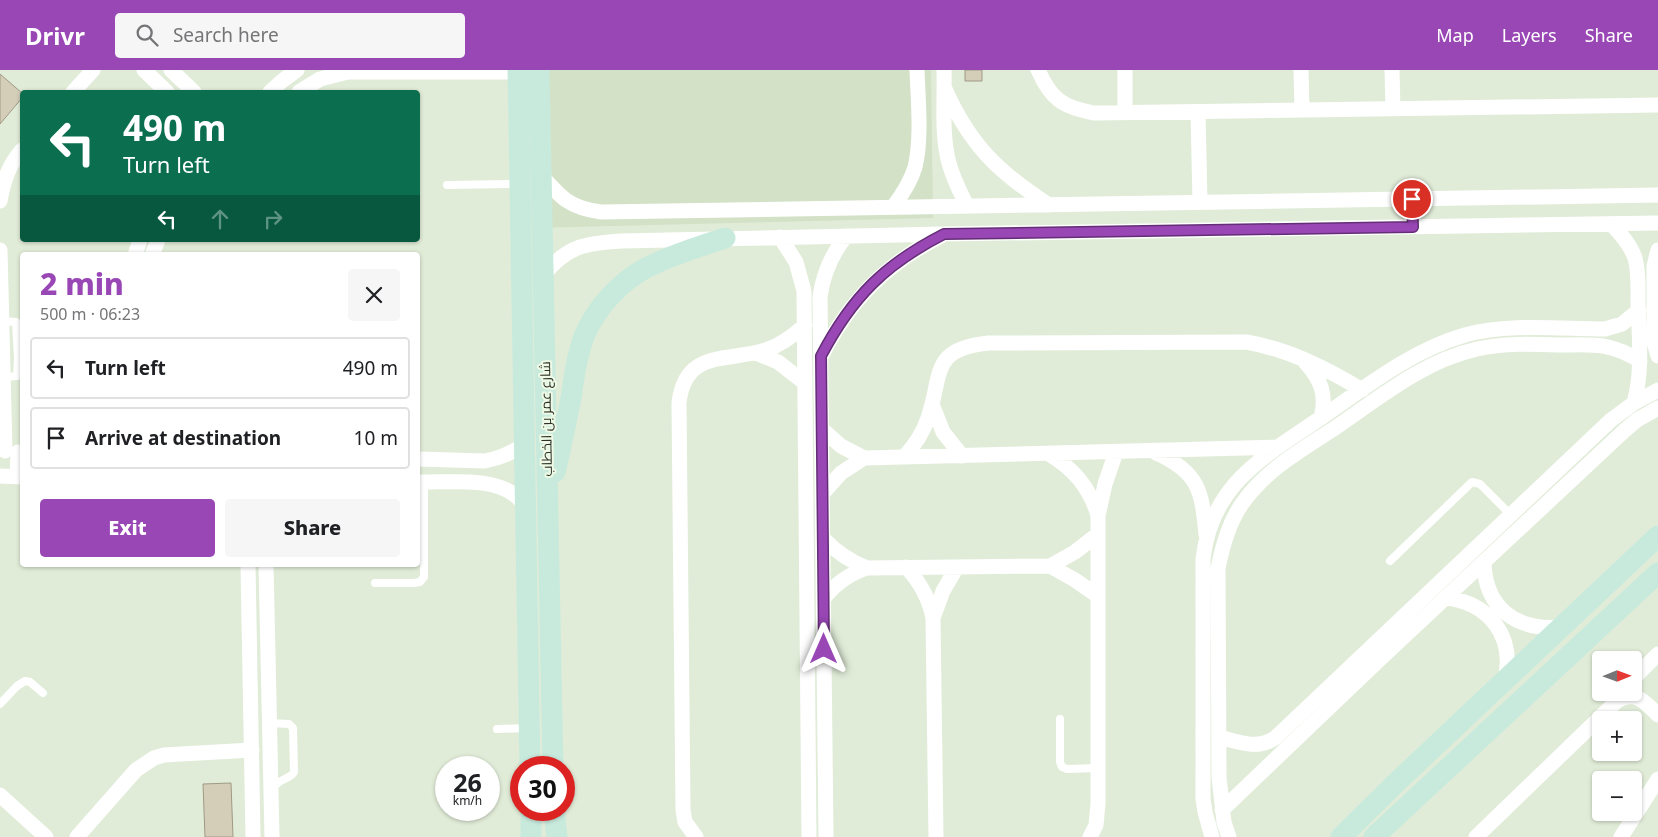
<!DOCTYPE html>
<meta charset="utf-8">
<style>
body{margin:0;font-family:"Noto Sans",Cairo,sans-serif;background:#f6f6f6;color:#202124;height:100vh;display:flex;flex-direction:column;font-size:19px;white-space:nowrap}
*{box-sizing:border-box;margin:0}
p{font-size:16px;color:#757577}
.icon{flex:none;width:28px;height:28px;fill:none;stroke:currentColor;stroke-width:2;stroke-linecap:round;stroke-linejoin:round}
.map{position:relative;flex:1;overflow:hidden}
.drawer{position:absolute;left:20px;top:182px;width:400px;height:315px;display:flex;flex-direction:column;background:#fff;border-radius:5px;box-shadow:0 1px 4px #0004}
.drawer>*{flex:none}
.top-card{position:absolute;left:20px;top:20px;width:400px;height:152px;border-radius:5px;box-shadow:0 1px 4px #0004;background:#0b6e4f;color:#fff;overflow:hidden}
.needle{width:32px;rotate:89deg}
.fabs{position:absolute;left:1592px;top:581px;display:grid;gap:10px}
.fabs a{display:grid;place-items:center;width:50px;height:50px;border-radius:5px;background:#fff;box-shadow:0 1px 4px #0004;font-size:25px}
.speed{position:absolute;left:435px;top:686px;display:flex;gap:10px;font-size:25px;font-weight:700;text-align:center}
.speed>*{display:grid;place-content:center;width:65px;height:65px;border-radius:50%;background:#fff;box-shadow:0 1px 4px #0004;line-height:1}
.speed small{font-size:12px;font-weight:400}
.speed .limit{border:8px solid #d22;background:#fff;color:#111}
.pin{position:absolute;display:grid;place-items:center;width:42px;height:42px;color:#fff;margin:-21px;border:2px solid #fff;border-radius:50%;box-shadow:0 1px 5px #0007}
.me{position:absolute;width:55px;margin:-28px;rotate:0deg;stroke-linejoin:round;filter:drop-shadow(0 0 4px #0008)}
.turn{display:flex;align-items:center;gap:18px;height:105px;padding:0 20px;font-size:22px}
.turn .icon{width:65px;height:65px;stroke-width:2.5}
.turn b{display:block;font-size:35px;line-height:42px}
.lanes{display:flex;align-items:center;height:48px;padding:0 20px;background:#0003;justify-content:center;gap:25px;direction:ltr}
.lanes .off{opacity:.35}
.round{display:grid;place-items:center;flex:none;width:52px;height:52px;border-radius:5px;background:#f6f6f6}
.overview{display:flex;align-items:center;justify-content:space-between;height:85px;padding:0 20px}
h1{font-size:30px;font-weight:800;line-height:38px;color:#9a47b6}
.primary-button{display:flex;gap:10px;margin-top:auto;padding:10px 20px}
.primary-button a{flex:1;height:58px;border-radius:5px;background:#9a47b6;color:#fff;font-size:20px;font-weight:800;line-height:58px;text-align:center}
.primary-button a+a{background:#f6f6f6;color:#202124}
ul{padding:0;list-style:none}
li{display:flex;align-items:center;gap:15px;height:62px;margin:0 10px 8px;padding:0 10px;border:2px solid #e0e0e0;border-radius:5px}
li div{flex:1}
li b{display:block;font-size:19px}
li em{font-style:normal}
header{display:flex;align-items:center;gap:30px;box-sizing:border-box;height:70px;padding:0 25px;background:#9a47b6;color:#fff}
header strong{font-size:24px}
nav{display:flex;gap:28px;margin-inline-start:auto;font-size:18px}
.search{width:350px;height:45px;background:#f6f6f6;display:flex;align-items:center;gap:12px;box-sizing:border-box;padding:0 18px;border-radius:5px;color:#757577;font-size:19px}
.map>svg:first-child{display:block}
</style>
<header>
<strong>Drivr</strong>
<div class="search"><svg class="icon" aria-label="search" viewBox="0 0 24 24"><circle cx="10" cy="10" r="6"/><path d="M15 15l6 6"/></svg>Search here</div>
<nav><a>Map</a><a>Layers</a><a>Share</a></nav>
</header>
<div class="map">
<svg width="1658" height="767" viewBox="0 0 1658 767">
<rect width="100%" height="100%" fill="#e1ecd8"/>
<path fill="#d3e1c6" d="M 529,0 L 931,0 L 933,148 L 532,158 Z"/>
<path fill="#d4ceb9" stroke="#9f9985" d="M 965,0 L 982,0 L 982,11 L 965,11 Z
M 0,4 L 22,23 L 22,28 L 0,54 Z
M 231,713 L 233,767 L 205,767 L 203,714 Z"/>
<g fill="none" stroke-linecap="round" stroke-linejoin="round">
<path stroke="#fff" stroke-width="8" d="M 447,115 L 518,114
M 2,251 L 16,252 L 18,288 L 17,306 L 4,307
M 1390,491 L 1472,412 L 1480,414 L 1511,445
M 375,513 L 414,513 L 420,512 L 424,507 L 424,412
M 0,634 L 17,616 L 25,611 L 30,612 L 43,623
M 1060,649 L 1060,692 L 1062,697 L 1067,699 L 1098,698
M 269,653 L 289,654 L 293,658 L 294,702 C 290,710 280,707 272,719
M 497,659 L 528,658"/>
<path stroke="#fff" stroke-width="15" d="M 144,0 L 167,22
M 171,0 L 194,22
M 944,0 C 945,30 941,64 949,93 C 953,108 960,122 967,136
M 1038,0 C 1051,29 1062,37 1094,43 L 1658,35
M 1125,0 L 1125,43
M 1301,0 L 1302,40
M 1392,0 L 1393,39
M 945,19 C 970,75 998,102 1049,135
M 73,22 L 93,0
M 270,22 L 282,11 L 297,0
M 299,22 L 320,9 L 348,2 L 518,2
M 1198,42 L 1200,132
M 541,105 C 561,128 570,138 601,142 L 1658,125
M 1412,129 L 1413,157
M 0,131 C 4,110 8,96 22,80
M 893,137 C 902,125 911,111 915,97 C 922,69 918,29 917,0
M 1611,154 C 1621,164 1630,174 1635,188 C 1639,202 1638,219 1638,234 C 1639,266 1643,301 1634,333
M 780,167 L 796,192 L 804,221 L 809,767
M 0,180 L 5,381
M 1658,180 L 1654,196 L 1654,272 L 1658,286
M 135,185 L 140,170
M 152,185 L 158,170
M 543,206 C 566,176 586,173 621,171 L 944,164 L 1658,153
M 756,283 L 778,292 L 805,313
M 822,285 C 850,230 886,194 941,166
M 1305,292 C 1321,309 1327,325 1321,348
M 932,334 L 943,362 L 962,386
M 822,359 L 841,376 L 864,388 L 1278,377
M 1156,383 C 1199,402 1202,421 1206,465
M 1049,384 C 1074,399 1089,417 1098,445
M 904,387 C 915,375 923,363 928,348 C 943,303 930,279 989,273 L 1246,272 C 1288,279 1326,298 1362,320
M 418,389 L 485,391 C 501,388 513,383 525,373
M 0,406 L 22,407
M 17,406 L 18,382
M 418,412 C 447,413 492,406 516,426 C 520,429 523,434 527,438
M 823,423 L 841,403 L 864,388
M 823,468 C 836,482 849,491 867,498
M 1484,492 C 1485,538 1516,561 1561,557
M 248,495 L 253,767
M 266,495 L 272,767
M 1050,496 L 1075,482 L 1098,464
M 906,497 C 920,512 929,528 933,548 L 936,767
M 824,528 C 836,513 849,504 867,498 L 1050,496 L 1075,510 L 1098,526
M 1446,528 C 1490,533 1515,567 1505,610
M 933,548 L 943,521 L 957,497
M 1634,608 L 1658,584
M 1219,667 C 1238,672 1257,680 1275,668 L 1611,350 L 1634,333 L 1658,320
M 0,725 L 46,767
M 1222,740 L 1380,589 L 1624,361 L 1637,350 L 1658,338
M 77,767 L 136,700 L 154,688 L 164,685 L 252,680
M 696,767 L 685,752 L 683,740 L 679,333 C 685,279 728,292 766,280 C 781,275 793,266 805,255
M 826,767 L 820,227 C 823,204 831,185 846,166
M 1090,767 L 1096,755 L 1098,734 L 1098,446 L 1105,414 L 1116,382
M 1212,767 L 1205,742 L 1203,729 L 1203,489 C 1206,462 1217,435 1235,414 C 1260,386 1292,368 1322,347 C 1367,316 1412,280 1465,265 C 1508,253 1561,259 1605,259 L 1622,254 L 1639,240
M 1229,767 L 1224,752 L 1219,707 L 1218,498 C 1223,475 1229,451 1244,431 C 1267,399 1303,379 1335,358 C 1379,328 1423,291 1477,279 C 1504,273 1532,274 1560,275 C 1594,275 1610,272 1640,291
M 1476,767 L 1617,631 C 1636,620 1645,632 1658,645
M 1621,767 L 1658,709"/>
<path stroke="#c8eadd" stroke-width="21" d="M 518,0 L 530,698
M 539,0 L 553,698
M 555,402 C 561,378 566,353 571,328 C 574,307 577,284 585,264 C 597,237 620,212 646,198 C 671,185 698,177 725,168
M 531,740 L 531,767
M 554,740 L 557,767
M 1341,767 L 1399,710 L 1658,466
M 1374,767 L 1658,503"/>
</g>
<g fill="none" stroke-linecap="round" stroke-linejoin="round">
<g stroke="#642e76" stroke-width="12">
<path id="route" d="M 824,579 L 821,286 C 852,227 885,194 944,164 L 1413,157 L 1412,129"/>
</g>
<use href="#route" stroke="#9a47b6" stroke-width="9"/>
</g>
<g text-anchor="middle" stroke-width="4" stroke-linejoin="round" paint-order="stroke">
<g font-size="14" fill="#2c3028" stroke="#eefae5">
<text transform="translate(546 349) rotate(-91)" y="5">شارع عمر بن الخطاب</text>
</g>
</g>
</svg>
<div class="fabs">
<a><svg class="needle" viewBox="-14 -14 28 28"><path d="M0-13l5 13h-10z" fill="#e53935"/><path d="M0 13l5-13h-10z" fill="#757577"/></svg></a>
<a>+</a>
<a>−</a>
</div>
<div class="speed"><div>26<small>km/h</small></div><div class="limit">30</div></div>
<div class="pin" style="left:1412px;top:129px;background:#d93025"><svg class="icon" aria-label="arrive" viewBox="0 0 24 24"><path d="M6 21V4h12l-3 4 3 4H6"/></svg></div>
<svg class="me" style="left:824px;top:579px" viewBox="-20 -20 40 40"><path d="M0-17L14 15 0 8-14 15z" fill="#9a47b6" stroke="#fff" stroke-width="4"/></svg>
<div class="top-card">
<div class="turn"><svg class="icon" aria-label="left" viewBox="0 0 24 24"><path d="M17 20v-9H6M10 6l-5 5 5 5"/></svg><div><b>490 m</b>Turn left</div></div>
<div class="lanes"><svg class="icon" aria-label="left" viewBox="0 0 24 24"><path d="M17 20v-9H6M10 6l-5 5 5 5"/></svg><svg class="icon off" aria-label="ahead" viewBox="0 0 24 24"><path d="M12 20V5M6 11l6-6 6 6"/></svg><svg class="icon off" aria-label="right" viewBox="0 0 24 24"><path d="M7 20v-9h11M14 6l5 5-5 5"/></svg></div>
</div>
<section class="drawer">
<div class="overview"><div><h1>2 min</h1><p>500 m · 06:23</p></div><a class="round"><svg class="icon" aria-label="close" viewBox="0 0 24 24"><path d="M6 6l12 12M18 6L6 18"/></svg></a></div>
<ul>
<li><svg class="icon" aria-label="left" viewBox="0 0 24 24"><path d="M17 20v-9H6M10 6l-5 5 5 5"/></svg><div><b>Turn left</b></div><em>490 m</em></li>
<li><svg class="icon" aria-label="arrive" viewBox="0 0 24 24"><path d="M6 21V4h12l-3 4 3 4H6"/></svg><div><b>Arrive at destination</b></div><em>10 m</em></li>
</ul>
<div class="primary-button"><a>Exit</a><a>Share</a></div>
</section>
</div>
